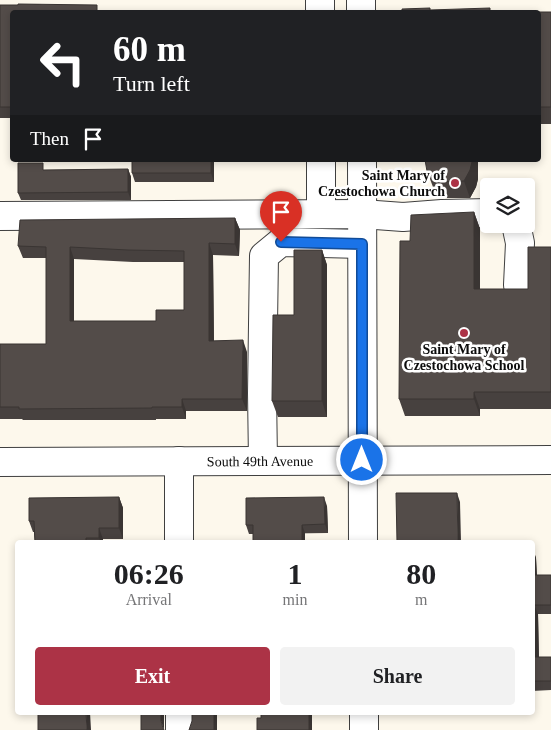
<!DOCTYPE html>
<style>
body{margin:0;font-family:"Times New Roman",serif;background:#f2f2f2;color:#202124;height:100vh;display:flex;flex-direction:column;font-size:19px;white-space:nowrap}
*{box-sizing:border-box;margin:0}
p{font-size:16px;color:#757577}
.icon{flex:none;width:28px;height:28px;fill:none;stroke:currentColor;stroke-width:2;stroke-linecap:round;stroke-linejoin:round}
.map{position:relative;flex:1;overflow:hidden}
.sheet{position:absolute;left:15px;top:540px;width:520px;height:175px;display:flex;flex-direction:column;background:#fff;border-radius:5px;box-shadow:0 2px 8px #0003}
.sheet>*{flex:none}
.banner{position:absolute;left:10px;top:10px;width:531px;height:152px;border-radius:5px;box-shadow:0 2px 8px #0003;background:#202124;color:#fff;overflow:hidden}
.tools{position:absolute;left:480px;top:178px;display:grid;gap:10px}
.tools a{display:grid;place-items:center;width:55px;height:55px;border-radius:5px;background:#fff;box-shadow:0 2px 8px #0003;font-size:25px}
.pin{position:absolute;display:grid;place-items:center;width:42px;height:42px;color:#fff;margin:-51px -21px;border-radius:50% 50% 50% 0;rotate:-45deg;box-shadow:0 0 5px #0007}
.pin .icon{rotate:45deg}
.me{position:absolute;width:55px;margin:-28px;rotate:0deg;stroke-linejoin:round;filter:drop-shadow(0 0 4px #0008)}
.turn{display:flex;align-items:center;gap:18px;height:105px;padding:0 20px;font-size:22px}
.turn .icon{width:65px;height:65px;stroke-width:2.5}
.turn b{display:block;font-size:35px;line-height:42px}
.then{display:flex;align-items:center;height:48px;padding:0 20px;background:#0003;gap:10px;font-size:19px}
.eta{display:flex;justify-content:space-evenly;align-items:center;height:85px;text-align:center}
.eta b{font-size:30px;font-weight:700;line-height:35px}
.button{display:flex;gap:10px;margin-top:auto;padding:10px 20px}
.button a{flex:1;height:58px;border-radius:5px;background:#ac3346;color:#fff;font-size:20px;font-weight:700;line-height:58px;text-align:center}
.button a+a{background:#f2f2f2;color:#202124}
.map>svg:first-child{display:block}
</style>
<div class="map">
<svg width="551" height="730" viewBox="0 0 551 730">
<rect width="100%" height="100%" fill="#fdf8ec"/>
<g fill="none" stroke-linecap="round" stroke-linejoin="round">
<g stroke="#3f3f3f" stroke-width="30">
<g id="minor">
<path d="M 320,0 L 320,12"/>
<path d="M 361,0 L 361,12"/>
<path d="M 321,160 L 321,214"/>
<path d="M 362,160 L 363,542"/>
<path d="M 0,216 L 362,214 L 403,217 L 442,214 L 489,213"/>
<path d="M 516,224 L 520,243 L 518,285"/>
<path d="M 179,461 L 179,542"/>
<path d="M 263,461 L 262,393 L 264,256 L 281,242 L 362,244"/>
<path id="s1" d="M 0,462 L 551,460"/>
<path d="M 180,712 L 180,730"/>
<path d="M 364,712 L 364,730"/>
</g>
</g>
<use href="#minor" stroke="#fff" stroke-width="28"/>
</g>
<path fill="#47413f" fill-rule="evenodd" d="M 42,4 L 12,12 L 12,118 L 0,118 L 0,5 L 18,5 Z
M 539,12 L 551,12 L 551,124 L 539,124 Z
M 214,160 L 214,182 L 135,182 L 132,173 Z
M 128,169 L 131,177 L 131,200 L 21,200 L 18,193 Z
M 427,171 L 478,179 L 476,187 L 470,198 L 440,198 L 433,187 Z
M 474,212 L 480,229 L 480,289 L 528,289 L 551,247 L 551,409 L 480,409 L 480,416 L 405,416 L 399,399 L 410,241 Z
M 235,218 L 240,230 L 239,256 L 213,255 L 214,341 L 247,352 L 247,411 L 186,411 L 186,419 L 156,419 L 156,420 L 23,420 L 22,419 L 0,419 L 0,344 L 46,344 L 46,258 L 23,258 L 18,246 ZM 74,259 L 133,262 L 184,262 L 184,310 L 156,321 L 74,321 Z
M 322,250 L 327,265 L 327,417 L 278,417 L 272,401 L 294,315 Z
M 119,497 L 123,508 L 123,539 L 103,539 L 103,542 L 35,542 L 34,532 L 33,532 L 29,521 Z
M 327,506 L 328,533 L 249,534 L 246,525 Z
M 532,548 L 536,558 L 537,575 L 551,575 L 551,614 L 538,614 L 539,657 L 551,657 L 551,690 L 532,691 Z"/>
<path fill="#3a3533" d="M 211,160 L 214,160 L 214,182 L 211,173 Z
M 472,160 L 478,160 L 478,179 L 476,187 L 470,198 L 464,181 Z
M 128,169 L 131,177 L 131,200 L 128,192 Z
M 474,212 L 480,229 L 480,306 L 474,289 Z
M 235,218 L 240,230 L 239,256 L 235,244 Z
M 209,243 L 213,255 L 214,353 L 209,341 Z
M 70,247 L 74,259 L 74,333 L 70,321 Z
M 322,250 L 327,265 L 327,417 L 322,401 Z
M 243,340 L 247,352 L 247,411 L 242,399 Z
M 474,392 L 480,409 L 480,416 L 474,399 Z
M 182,399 L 186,411 L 186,419 L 182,407 Z
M 457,493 L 460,502 L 461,542 L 458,542 Z
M 119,497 L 123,508 L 123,539 L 119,528 Z
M 324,497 L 327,506 L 328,533 L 325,524 Z
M 302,525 L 305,533 L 305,542 L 302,542 Z
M 99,528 L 103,539 L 103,542 L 101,542 L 99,538 Z
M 533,548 L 536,558 L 537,584 L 533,575 Z
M 534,605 L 538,614 L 539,667 L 535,657 Z
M 86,712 L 90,712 L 91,730 L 87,730 Z
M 161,712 L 164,712 L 164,730 L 161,721 Z
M 214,712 L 217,712 L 217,730 L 214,730 Z
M 309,712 L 312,712 L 312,730 L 309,730 Z"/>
<path fill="#534c49" stroke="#3a3533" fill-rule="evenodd" d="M 18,4 L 97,5 L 97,12 L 12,12 L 12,107 L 0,107 L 0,5 L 18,5 Z
M 430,8 L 430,10 L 490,8 L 490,12 L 402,12 L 402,9 Z
M 521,12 L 551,12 L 551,107 L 539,107 L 539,12 Z
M 132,160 L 211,160 L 211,173 L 132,173 Z
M 425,160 L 472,160 L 472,162 L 470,170 L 464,181 L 434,182 L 427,171 Z
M 18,163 L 43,163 L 43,170 L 128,169 L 128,192 L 18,193 Z
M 474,212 L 474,289 L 528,289 L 528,247 L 551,247 L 551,392 L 474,392 L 474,399 L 399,399 L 400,241 L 410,241 L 411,215 Z
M 235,218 L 235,244 L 209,243 L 209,341 L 243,340 L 242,399 L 182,399 L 182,407 L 152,407 L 152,408 L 19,409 L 19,407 L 0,407 L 0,344 L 46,344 L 46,247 L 18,246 L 20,220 ZM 70,247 L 128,250 L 184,251 L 184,310 L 156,310 L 156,321 L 70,321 Z
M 294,250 L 322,250 L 322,401 L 272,401 L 273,315 L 294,315 Z
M 396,493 L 457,493 L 458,542 L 397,542 Z
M 119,497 L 119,528 L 99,528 L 99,538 L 86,538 L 86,542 L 35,542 L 34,521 L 29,521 L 29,498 Z
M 324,497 L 325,524 L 302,525 L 302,542 L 253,542 L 253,525 L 246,525 L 246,498 Z
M 532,548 L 533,575 L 551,575 L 551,605 L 534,605 L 535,657 L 551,657 L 551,681 L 532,681 Z
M 38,712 L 86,712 L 87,730 L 38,730 Z
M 141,712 L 161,712 L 161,721 L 163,728 L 164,730 L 141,730 Z
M 192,712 L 214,712 L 214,730 L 189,730 L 192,721 Z
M 261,712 L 309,712 L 309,730 L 257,730 L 257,718 L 261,718 Z"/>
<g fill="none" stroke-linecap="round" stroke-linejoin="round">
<g stroke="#114b97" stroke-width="12">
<path id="route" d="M 281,242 L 362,244 L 362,460"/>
</g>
<use href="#route" stroke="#1a73e8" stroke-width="9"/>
</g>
<g fill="#ac3346" stroke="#fff" stroke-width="2">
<circle cx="455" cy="183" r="5"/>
<circle cx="464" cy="333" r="5"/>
</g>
<g text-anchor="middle" stroke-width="5" stroke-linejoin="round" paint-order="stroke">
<g font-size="14" font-weight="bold" fill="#0c0c0c" stroke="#fff" text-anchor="end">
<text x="445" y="180">Saint Mary of<tspan x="445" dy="16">Czestochowa Church</tspan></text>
<text x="464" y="354" text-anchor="middle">Saint Mary of<tspan x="464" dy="16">Czestochowa School</tspan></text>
</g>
<g font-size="14" fill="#0c0c0c" stroke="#fff">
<text dy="5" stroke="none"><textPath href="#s1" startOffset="260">South 49th Avenue</textPath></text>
</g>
</g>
</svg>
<div class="tools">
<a><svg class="icon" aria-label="layers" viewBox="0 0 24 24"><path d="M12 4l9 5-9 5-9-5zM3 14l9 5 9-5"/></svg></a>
</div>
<div class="pin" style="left:281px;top:242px;background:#d93025"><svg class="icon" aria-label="arrive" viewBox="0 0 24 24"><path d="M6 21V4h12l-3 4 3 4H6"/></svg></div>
<svg class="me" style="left:362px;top:460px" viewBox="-20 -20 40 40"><circle r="17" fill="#1a73e8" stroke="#fff" stroke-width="3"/><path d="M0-11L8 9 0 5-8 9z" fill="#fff"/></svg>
<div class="banner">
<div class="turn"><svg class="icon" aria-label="left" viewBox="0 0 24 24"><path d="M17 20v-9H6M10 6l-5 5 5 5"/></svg><div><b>60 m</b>Turn left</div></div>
<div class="then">Then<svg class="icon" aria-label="arrive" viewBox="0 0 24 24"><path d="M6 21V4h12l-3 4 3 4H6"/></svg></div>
</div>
<section class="sheet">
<div class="eta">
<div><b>06:26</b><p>Arrival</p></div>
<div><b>1</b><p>min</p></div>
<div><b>80</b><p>m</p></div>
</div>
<div class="button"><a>Exit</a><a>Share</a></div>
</section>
</div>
